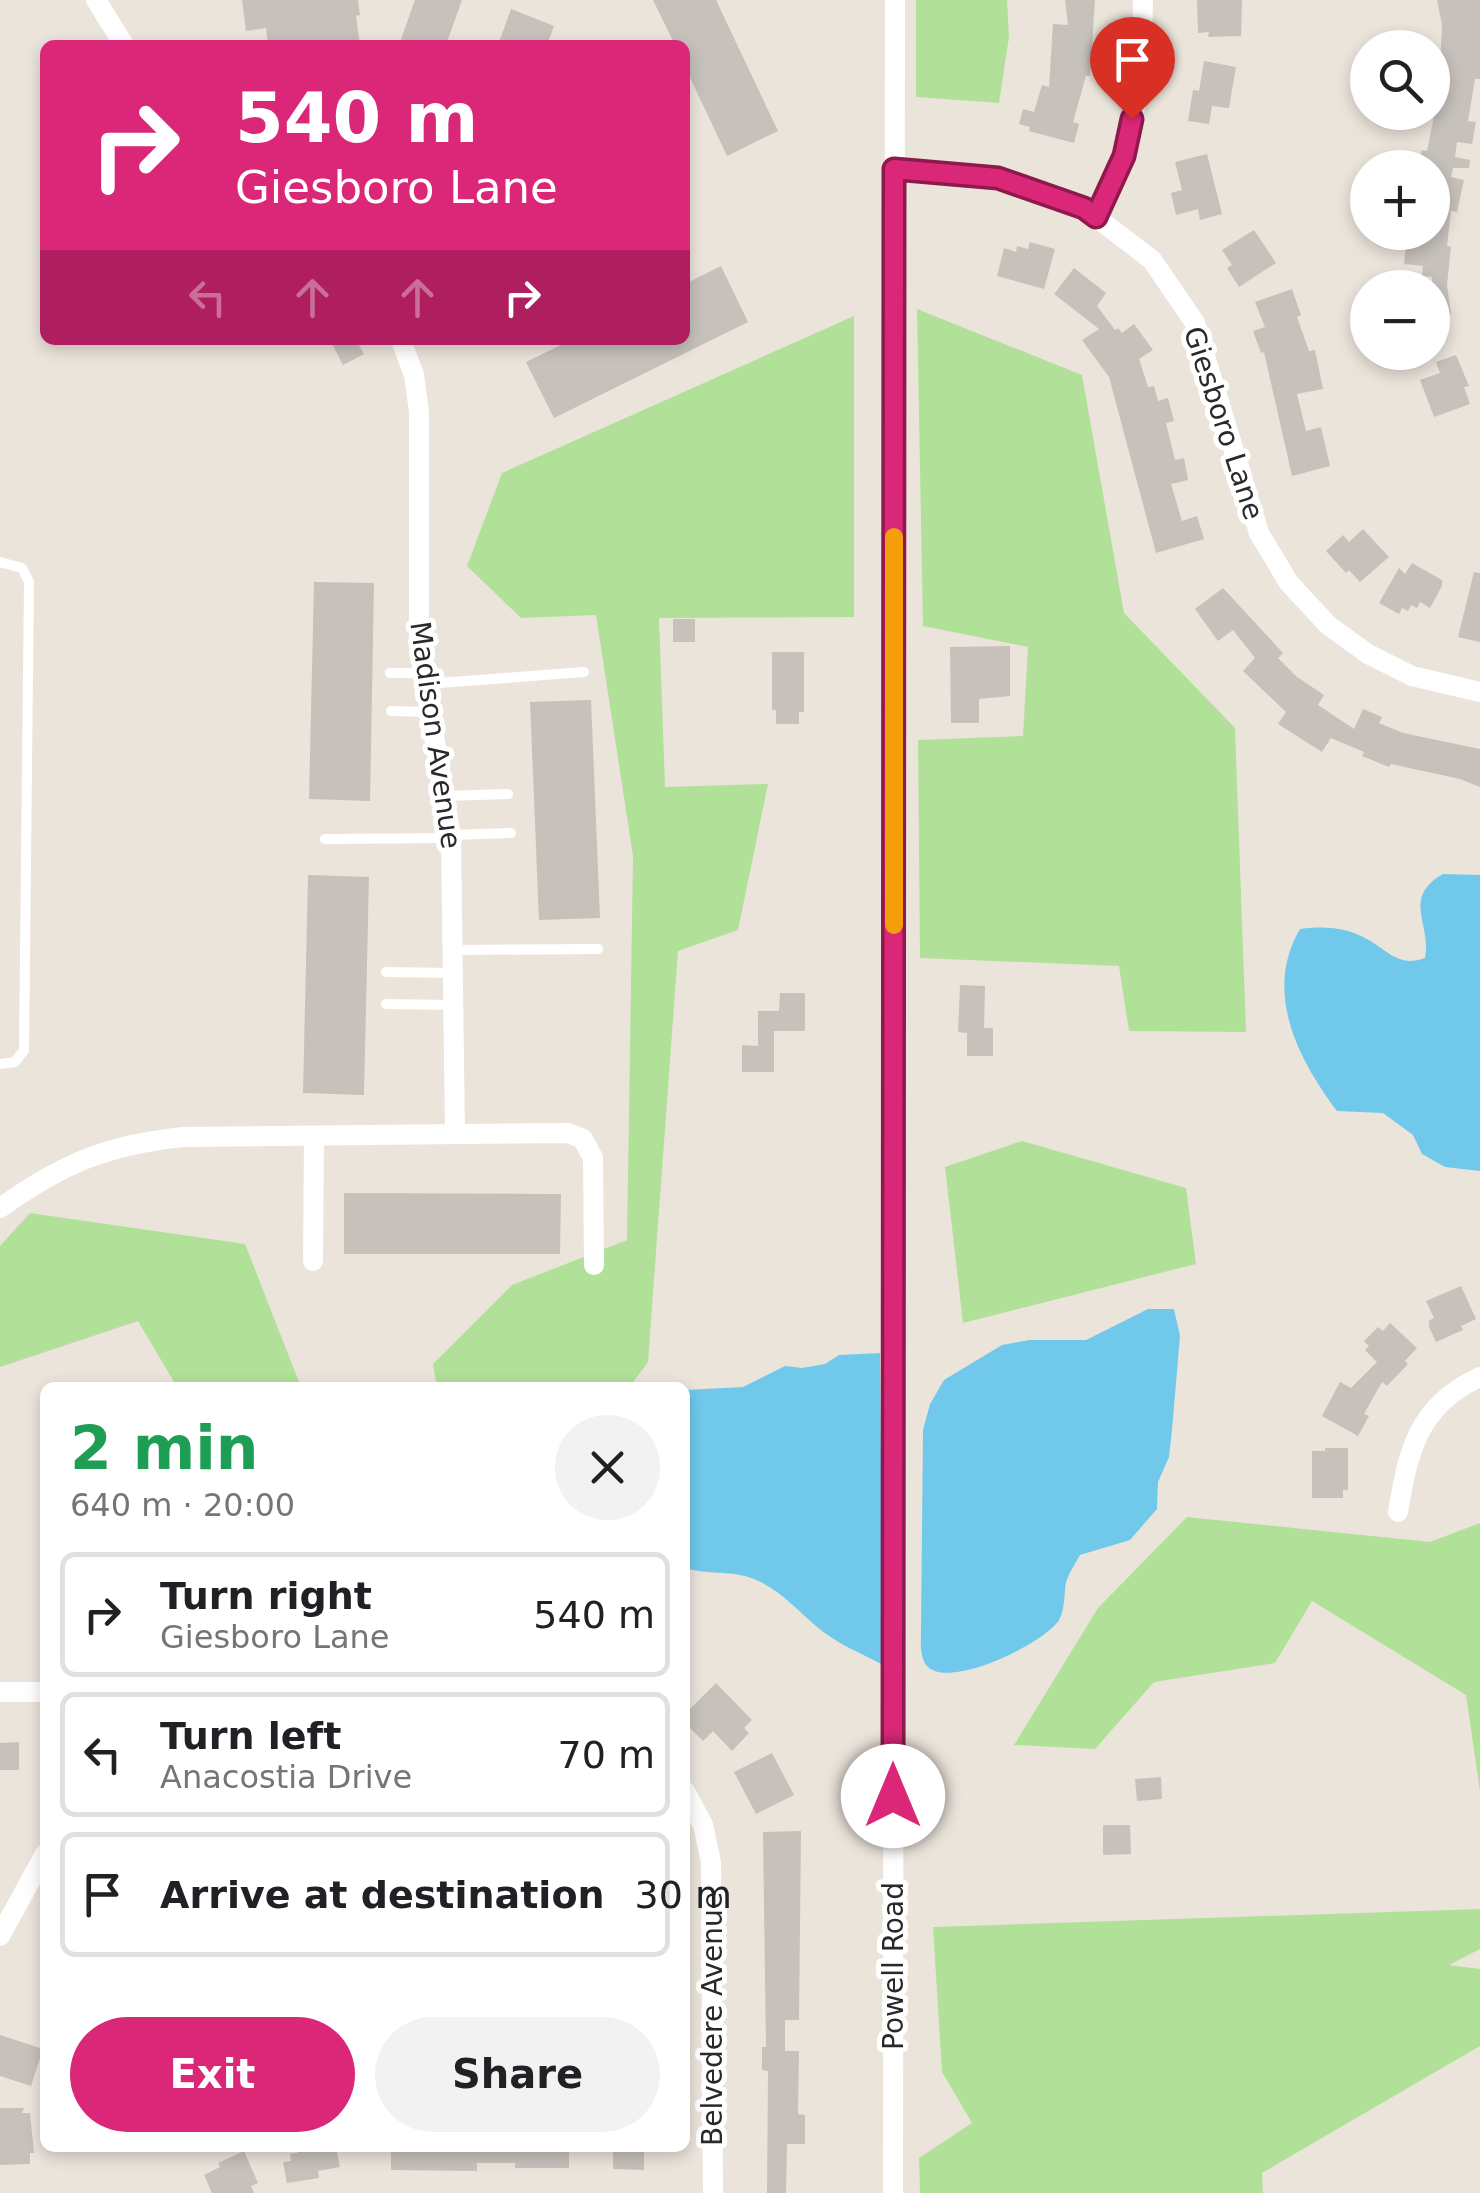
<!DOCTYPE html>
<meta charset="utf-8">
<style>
body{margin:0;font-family:"DejaVu Sans",sans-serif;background:#f2f2f2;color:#202124;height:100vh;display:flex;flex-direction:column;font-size:38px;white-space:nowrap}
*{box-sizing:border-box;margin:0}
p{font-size:32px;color:#757577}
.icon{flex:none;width:55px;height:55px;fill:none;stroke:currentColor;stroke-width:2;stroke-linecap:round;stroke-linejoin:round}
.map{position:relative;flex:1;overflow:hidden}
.drawer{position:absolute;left:40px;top:1382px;width:650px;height:770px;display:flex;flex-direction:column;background:#fff;border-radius:15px;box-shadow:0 5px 15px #0003}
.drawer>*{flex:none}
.top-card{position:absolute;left:40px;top:40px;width:650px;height:305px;border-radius:15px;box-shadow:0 5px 15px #0003;background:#db2777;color:#fff;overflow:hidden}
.fabs{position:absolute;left:1350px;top:30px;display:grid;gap:20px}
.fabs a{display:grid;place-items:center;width:100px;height:100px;border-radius:50%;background:#fff;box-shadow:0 5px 15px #0003;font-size:50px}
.pin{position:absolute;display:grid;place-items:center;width:85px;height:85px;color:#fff;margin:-102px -42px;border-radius:50% 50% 50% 0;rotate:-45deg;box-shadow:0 0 10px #0007}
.pin .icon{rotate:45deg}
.me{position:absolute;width:110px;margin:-55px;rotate:0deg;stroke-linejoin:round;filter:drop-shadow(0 0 8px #0008)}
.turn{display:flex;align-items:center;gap:35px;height:210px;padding:0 30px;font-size:45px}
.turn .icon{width:130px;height:130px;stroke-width:2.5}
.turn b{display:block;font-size:70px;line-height:85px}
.lanes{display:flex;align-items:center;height:95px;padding:0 30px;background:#0003;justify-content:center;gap:50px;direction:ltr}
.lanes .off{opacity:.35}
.round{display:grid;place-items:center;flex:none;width:105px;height:105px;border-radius:52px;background:#f2f2f2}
.headline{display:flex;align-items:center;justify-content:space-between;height:170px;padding:0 30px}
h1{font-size:60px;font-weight:800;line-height:75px;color:#1e9e55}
.button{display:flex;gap:20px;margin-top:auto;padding:20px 30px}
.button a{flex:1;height:115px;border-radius:60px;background:#db2777;color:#fff;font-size:40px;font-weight:800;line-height:115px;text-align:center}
.button a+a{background:#f2f2f2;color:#202124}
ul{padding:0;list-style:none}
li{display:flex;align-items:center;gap:30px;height:125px;margin:0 20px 15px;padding:0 10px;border:5px solid #e0e0e0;border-radius:15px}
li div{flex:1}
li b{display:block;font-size:38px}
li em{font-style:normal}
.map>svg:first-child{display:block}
</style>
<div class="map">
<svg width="1480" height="2193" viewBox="0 0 1480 2193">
<rect width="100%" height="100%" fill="#ebe4db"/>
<path fill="#b1e099" d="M 916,0 L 1007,0 L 1009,37 L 999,103 L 916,97 Z
M 917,309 L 1082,375 L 1124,613 L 1235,728 L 1246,1032 L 1129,1031 L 1119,966 L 920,958 L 918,740 L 1023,736 L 1028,647 L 923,626 Z
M 854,316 L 854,617 L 659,618 L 665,787 L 768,784 L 738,930 L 678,951 L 648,1362 L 629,1388 L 437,1387 L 433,1364 L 512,1285 L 627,1240 L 633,856 L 596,615 L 521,618 L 467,566 L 502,473 Z
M 1022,1141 L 1186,1188 L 1196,1264 L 963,1323 L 945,1167 Z
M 30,1213 L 245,1244 L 301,1387 L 177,1387 L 138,1321 L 0,1367 L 0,1246 Z
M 1187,1517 L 1430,1542 L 1480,1523 L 1480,1791 L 1466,1695 L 1312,1601 L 1275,1663 L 1154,1682 L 1095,1749 L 1014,1745 L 1098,1608 Z
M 1480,1909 L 1480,1949 L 1449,1965 L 1480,1969 L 1480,2046 L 1262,2173 L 1263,2193 L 920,2193 L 919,2158 L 972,2123 L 942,2072 L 933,1927 Z"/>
<path fill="#70c9eb" d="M 1443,874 L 1480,875 L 1480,1171 L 1445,1167 L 1422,1154 L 1413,1135 L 1383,1113 L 1337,1111 C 1298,1059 1263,992 1300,929 C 1323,926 1344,927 1365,938 C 1388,950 1398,968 1425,958 C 1432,924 1401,898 1443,874 Z
M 1148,1309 L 1174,1309 L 1180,1336 L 1172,1430 L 1169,1457 L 1158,1482 L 1157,1509 L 1130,1540 L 1080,1555 C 1075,1564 1069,1573 1066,1582 C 1064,1594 1065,1610 1059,1620 C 1045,1643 951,1689 928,1667 C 919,1658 921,1641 921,1630 L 923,1430 L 930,1404 L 944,1380 L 1002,1345 L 1029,1340 L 1086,1340 Z
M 880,1353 L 883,1665 C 861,1653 835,1643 816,1626 C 796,1609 780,1590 754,1579 C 732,1570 707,1575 685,1568 L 685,1390 L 743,1387 L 785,1366 L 802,1368 L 825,1364 L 839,1355 Z"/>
<path fill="#c6c1bb" d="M 242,0 L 358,0 L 360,15 L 356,16 L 360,45 L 268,45 L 266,28 L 246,31 Z
M 415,0 L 462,0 L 446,45 L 399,45 Z
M 653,0 L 716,0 L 778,131 L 727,156 L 685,67 L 685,45 L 675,45 Z
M 1065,0 L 1095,0 L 1090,76 L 1086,76 L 1073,122 L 1079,124 L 1074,143 L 1029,131 L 1030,127 L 1019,124 L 1023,109 L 1034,112 L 1042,85 L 1049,87 L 1053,24 L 1068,25 Z
M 1197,0 L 1242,0 L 1241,36 L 1208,37 L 1209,32 L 1198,33 Z
M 1437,0 L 1480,0 L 1480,79 L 1475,79 L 1468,121 L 1476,122 L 1472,144 L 1457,142 L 1455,157 L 1470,160 L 1469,168 L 1453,168 L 1451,177 L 1464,180 L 1457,212 L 1451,211 L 1447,246 L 1451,247 L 1447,285 L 1451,314 L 1445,315 L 1444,321 L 1432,320 L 1432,277 L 1422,276 L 1423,266 L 1404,264 L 1407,232 L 1432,232 L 1437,197 L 1432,196 L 1432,168 L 1418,168 L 1422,150 L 1427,151 L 1434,116 L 1434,87 L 1439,88 L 1442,25 Z
M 511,9 L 554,26 L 547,45 L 498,45 Z
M 1204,61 L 1236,67 L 1229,108 L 1212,106 L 1209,124 L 1188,121 L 1193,90 L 1199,91 Z
M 1207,154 L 1222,214 L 1200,220 L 1198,209 L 1176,215 L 1171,193 L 1182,190 L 1175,162 Z
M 1254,230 L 1276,263 L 1239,287 L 1227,268 L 1232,265 L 1222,250 Z
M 1030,242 L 1055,249 L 1044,289 L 997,276 L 1004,248 L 1016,252 L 1017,246 L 1028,249 Z
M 721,266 L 748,322 L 554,418 L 526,362 L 571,340 L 685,340 L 685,284 Z
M 1074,268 L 1106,293 L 1097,306 L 1115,330 L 1118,328 L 1122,333 L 1134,324 L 1153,350 L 1139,359 L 1148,387 L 1154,386 L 1158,401 L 1168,398 L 1174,421 L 1166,423 L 1175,460 L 1184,458 L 1188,480 L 1171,484 L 1182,521 L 1197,516 L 1204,539 L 1156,553 L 1109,377 L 1082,340 L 1099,329 L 1054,294 Z
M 1292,289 L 1301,315 L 1297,317 L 1309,351 L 1315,350 L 1323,389 L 1297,394 L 1306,431 L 1321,427 L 1330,466 L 1292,476 L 1264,352 L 1261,353 L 1253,331 L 1265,327 L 1255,302 Z
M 330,340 L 356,340 L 364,354 L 343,365 Z
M 1456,355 L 1469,386 L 1464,387 L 1470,404 L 1434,417 L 1420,380 L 1440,373 L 1436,362 Z
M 1363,529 L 1389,557 L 1360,582 L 1349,570 L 1346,573 L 1326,551 L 1343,535 L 1349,542 Z
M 1412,563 L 1442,580 L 1442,586 L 1430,608 L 1420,602 L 1417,608 L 1411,605 L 1408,611 L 1402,608 L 1399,614 L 1379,603 L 1399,568 L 1405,574 Z
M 1474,572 L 1480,573 L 1480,642 L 1458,637 Z
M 314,582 L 374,583 L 370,801 L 309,799 Z
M 1223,588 L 1283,653 L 1278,658 L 1297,677 L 1324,695 L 1318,705 L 1354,729 L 1363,709 L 1382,717 L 1379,723 L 1403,733 L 1480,749 L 1480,787 L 1460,779 L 1391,764 L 1389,767 L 1362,756 L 1364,752 L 1331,738 L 1322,752 L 1278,724 L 1286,712 L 1243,671 L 1255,658 L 1233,630 L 1218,641 L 1195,609 Z
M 673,619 L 695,619 L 695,642 L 673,642 Z
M 1010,646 L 1010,696 L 979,699 L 979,723 L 951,723 L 950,647 Z
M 772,652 L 804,652 L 804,712 L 799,712 L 799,724 L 776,724 L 776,710 L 772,710 Z
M 591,700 L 600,918 L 539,920 L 530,702 Z
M 308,875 L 369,877 L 364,1095 L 303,1093 Z
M 960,985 L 985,986 L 984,1028 L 993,1028 L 993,1056 L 967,1056 L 967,1033 L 958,1032 Z
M 780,993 L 805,993 L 805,1031 L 774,1031 L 774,1072 L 742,1072 L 742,1045 L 758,1046 L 758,1011 L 779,1011 Z
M 344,1193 L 561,1194 L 560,1254 L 344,1254 Z
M 1461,1286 L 1476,1319 L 1461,1326 L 1463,1330 L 1436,1342 L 1429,1327 L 1429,1321 L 1434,1318 L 1426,1301 Z
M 1390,1323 L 1417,1348 L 1405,1361 L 1408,1364 L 1387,1386 L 1382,1382 L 1364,1414 L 1369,1416 L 1358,1436 L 1322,1416 L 1340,1382 L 1351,1388 L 1377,1362 L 1365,1350 L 1369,1346 L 1364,1341 L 1378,1327 L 1383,1331 Z
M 1325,1448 L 1348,1448 L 1348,1490 L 1343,1490 L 1343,1498 L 1312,1498 L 1312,1451 L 1325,1451 Z
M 716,1683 L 752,1720 L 744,1728 L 749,1733 L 732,1751 L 713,1731 L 703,1741 L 685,1723 L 685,1714 Z
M 19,1742 L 19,1770 L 0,1770 L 0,1743 Z
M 772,1753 L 794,1795 L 756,1814 L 734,1772 Z
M 1161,1777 L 1162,1799 L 1137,1801 L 1135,1779 Z
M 1103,1825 L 1130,1825 L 1131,1854 L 1103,1855 Z
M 801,1831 L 799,2020 L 785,2020 L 785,2051 L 799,2051 L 798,2114 L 805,2115 L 805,2144 L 787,2144 L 786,2193 L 767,2193 L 768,2071 L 762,2070 L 762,2047 L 766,2047 L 763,1832 Z
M 0,2035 L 43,2049 L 31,2086 L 0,2076 Z
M 0,2108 L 24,2108 L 22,2113 L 30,2113 L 34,2153 L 30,2153 L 30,2164 L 0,2165 Z
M 297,2148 L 336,2148 L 340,2167 L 318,2171 L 319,2178 L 287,2183 L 283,2162 L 291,2161 L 290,2154 L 298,2153 Z
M 391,2148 L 569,2148 L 569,2168 L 515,2168 L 515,2163 L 477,2163 L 477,2171 L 391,2170 Z
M 613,2148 L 644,2148 L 644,2170 L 613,2169 Z
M 244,2151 L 258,2183 L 251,2186 L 254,2193 L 212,2193 L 204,2175 L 220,2167 L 218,2163 Z"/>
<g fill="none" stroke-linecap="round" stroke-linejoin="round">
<path stroke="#fff" stroke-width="10" d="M 0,562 L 22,568 L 29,582 L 24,1050 L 15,1062 L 0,1064
M 390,673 L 423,673
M 426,684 L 584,672
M 391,711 L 430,712
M 446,796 L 508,794
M 451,835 L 511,833
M 325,839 L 450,838
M 454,950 L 598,949
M 386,972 L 453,973
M 386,1004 L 454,1005"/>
<path stroke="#fff" stroke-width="20" d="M 96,0 L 124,45
M 895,169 L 998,178 L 1084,208 L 1152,260 L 1195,323 L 1259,533 L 1289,583 L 1328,625 L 1368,654 L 1412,676 L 1480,692
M 1096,217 L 1124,156 L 1141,82 L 1143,0
M 401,340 L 414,375 L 419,412 L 419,645 L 451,838 L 455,1133
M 0,1208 C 62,1164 106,1145 183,1137 L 568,1133 L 583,1139 L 593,1158 L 594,1265
M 313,1261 L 314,1136
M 1398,1512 C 1408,1451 1418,1405 1480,1377
M 0,1692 L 45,1692
M 685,1791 L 703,1825 L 711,1862 L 713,2193
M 0,1936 L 45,1854
M 893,2193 L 895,0"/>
</g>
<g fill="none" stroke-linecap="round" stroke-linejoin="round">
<g stroke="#8e194d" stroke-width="25">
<path id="route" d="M 893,1796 L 894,169 L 998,178 L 1084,208 L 1096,217 L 1124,156 L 1132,119"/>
</g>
<use href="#route" stroke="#db2777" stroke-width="18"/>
<path stroke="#f59e0b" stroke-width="18" d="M 894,925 L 894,537"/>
</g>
<g text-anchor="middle" stroke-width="10" stroke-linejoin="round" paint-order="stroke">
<g font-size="28" fill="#292929" stroke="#fff">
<text transform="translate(1224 423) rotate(72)" y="10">Giesboro Lane</text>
<text transform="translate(436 735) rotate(82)" y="10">Madison Avenue</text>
<text transform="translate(893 1966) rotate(-90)" y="10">Powell Road</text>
<text transform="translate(712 2019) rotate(-90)" y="10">Belvedere Avenue</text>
</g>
</g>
</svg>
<div class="fabs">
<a><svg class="icon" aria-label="search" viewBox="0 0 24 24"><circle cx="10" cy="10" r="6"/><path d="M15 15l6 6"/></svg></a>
<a>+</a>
<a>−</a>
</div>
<div class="pin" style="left:1132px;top:119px;background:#d93025"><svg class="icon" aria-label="arrive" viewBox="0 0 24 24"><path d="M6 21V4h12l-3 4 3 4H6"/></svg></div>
<svg class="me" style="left:893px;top:1796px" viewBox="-20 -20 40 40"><circle r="19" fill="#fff"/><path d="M0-13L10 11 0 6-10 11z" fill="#db2777"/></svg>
<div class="top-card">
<div class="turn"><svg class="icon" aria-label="right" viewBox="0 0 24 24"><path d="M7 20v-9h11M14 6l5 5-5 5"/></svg><div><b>540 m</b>Giesboro Lane</div></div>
<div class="lanes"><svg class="icon off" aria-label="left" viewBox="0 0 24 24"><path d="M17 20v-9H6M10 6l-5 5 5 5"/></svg><svg class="icon off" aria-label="ahead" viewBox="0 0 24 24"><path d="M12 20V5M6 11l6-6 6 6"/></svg><svg class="icon off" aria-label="ahead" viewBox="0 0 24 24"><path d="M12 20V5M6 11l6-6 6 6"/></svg><svg class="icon" aria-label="right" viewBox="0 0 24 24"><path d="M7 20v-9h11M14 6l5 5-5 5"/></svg></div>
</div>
<section class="drawer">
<div class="headline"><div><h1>2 min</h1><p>640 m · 20:00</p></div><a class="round"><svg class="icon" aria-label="close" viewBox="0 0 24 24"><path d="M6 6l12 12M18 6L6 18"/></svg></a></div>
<ul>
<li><svg class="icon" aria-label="right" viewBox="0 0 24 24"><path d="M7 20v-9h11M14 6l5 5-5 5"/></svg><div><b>Turn right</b><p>Giesboro Lane</p></div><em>540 m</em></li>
<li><svg class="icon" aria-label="left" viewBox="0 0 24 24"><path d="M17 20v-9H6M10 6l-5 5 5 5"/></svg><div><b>Turn left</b><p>Anacostia Drive</p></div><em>70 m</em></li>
<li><svg class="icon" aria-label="arrive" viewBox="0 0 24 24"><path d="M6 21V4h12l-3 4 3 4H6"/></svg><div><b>Arrive at destination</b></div><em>30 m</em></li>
</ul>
<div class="button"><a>Exit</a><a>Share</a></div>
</section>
</div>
